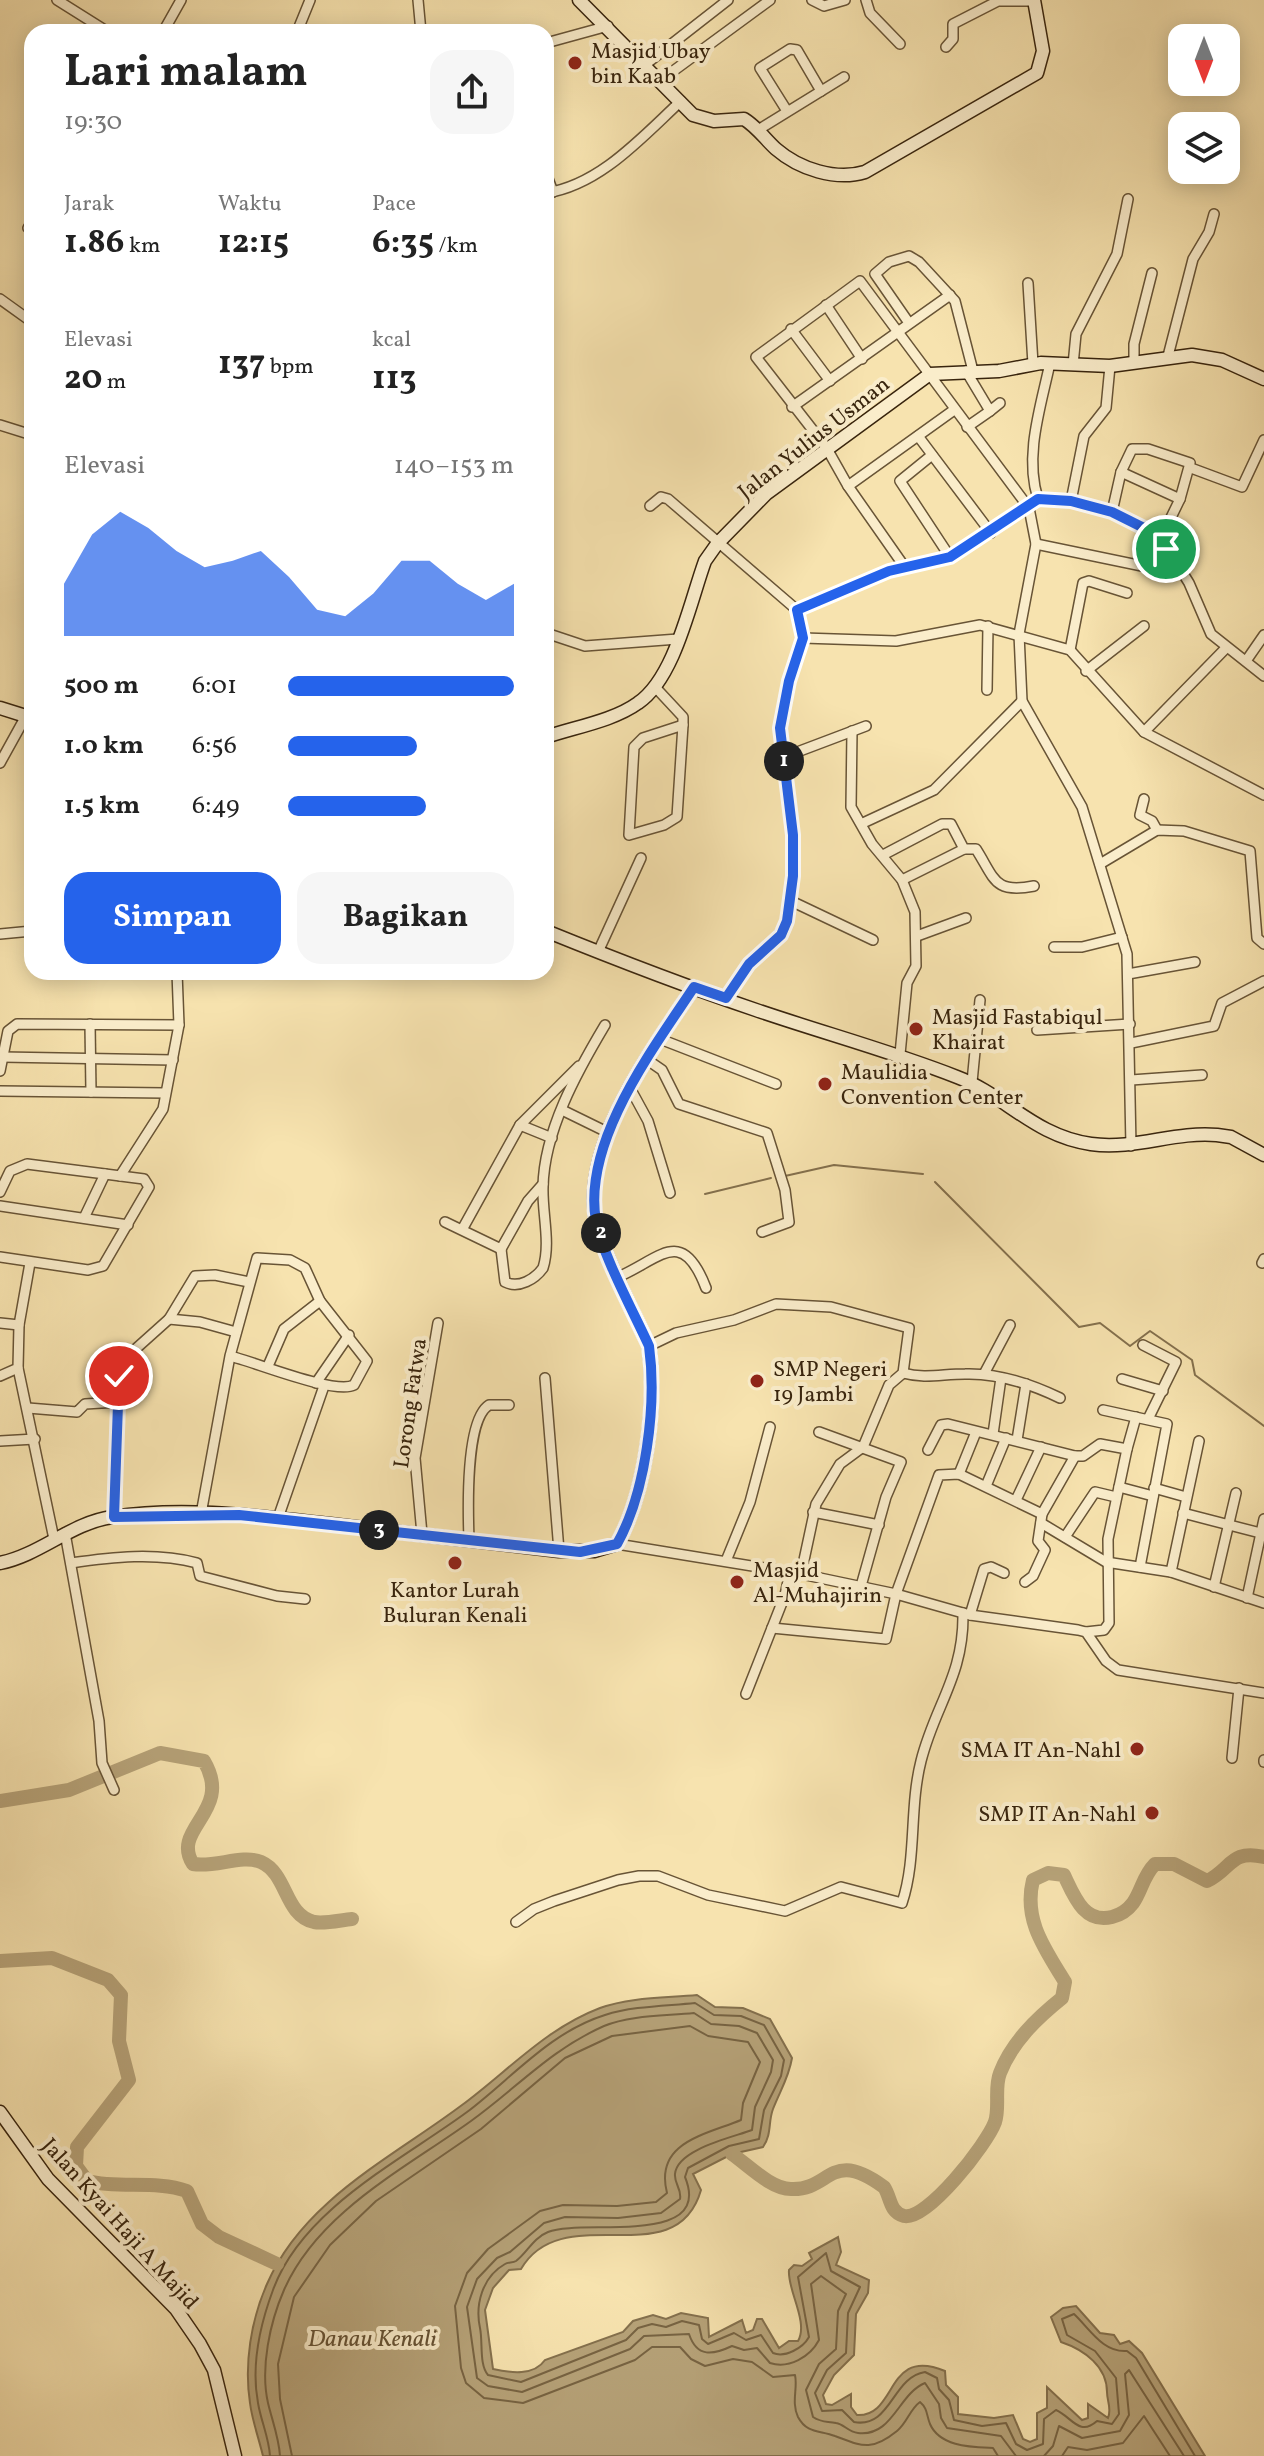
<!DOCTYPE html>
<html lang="id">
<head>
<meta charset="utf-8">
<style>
  :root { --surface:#fff; --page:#f6f6f6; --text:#222; --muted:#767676; --accent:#2563eb }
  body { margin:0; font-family:Vollkorn,serif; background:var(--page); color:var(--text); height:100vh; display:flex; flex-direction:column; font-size:30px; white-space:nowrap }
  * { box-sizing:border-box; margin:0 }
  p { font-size:26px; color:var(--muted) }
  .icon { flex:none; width:44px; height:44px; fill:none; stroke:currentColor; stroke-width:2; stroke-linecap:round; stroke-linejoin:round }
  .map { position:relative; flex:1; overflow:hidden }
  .drawer { position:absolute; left:24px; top:24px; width:530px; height:956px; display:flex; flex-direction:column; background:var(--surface); border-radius:24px; box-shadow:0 4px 20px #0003 }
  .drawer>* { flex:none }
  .needle { width:52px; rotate:180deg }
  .fabs { position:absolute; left:1168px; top:24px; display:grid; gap:16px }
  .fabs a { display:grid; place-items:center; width:72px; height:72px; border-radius:16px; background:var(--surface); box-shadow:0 4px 20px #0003; font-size:40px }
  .pin { position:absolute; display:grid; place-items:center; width:68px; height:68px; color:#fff; margin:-34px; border:4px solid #fff; border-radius:50%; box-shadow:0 2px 8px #0007 }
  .km { position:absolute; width:40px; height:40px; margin:-20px; border-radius:50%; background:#222; color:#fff; font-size:22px; line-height:40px; text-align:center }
  .round { display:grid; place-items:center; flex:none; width:84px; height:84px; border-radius:24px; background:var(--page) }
  .headline { display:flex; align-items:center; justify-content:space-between; height:136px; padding:0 40px }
  h1 { font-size:44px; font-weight:700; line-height:60px }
  .figures { display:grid; grid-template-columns:repeat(3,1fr); gap:12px; height:136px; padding:8px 40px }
  .figures div { display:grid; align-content:center }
  .figures b { font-size:34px; font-weight:700 }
  .figures small { font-size:22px; font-weight:400 }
  .figures p { font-size:22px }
  .chart { height:224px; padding:16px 40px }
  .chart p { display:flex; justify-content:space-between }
  .chart svg { width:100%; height:144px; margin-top:8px; fill:var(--accent); opacity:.7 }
  .primary-button { display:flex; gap:16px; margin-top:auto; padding:16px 40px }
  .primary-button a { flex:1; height:92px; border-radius:24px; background:var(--accent); color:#fff; font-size:32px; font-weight:700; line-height:92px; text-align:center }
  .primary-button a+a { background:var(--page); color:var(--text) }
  ul { padding:0 40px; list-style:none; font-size:26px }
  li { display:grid; grid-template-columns:128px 96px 1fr; align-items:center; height:60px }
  li i { height:20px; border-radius:10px; background:var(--accent) }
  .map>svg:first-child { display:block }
</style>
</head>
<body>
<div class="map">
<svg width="1264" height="2456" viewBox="0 0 1264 2456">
  <rect width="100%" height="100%" fill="#f7e3af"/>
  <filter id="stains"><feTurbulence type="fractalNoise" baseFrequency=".0025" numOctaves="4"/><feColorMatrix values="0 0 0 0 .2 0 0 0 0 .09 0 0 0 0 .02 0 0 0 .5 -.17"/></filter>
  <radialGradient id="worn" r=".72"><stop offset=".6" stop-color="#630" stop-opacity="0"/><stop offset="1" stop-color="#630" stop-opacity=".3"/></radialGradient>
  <path fill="#b6a278" stroke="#84704d" stroke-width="2" d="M697,1995L715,2007L743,2008L770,2019L792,2058C789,2077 780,2091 773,2109C768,2122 772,2134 763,2147L732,2154L693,2174L701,2190C676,2277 563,2197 521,2269L509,2270L493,2288L485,2310L493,2369C511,2373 534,2376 545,2360L623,2332L633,2321L653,2315L666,2319L681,2313L708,2318L709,2337L742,2320L746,2333L753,2330L757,2319H762L779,2348L789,2341H798C809,2322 787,2290 789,2270L794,2265L802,2266L812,2259L809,2253L838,2237L841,2252L836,2265L869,2280L868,2293L856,2314L854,2355L834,2375L823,2395L826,2404L832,2405L851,2394V2407L857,2415C898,2417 885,2346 945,2371L946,2385L958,2397V2414L994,2418L1013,2415L1023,2439L1030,2442L1037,2439V2413L1047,2408V2387L1082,2420L1088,2418V2404L1108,2418C1112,2408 1107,2402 1107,2392C1107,2367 1085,2350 1061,2342L1051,2317L1063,2308L1076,2306L1100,2333L1114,2335L1120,2344L1129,2341L1142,2353L1205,2456H263C259,2439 252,2420 250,2403C244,2364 251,2320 267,2284C303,2200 393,2157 462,2105C508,2071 545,2029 600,2008C630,1997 666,1998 697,1995Z"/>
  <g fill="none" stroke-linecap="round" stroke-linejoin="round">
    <g stroke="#776342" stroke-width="2">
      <path d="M270,2456C269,2438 261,2421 258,2403C251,2366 260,2325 273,2290C302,2209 402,2160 467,2112C512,2078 550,2032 605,2015C633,2006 666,2006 695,2003L714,2015L741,2016L764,2025L784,2060L781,2076L764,2110L759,2139L729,2146L688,2168L685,2177C714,2248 581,2218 548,2232C533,2238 527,2253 516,2261C513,2263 508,2262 505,2264C482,2277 475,2305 480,2328C483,2342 479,2365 488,2375L521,2382L626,2340L638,2328L652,2324L666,2327L682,2321L699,2325L702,2339L708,2344L734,2333L746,2340L761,2335L773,2353C785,2358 803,2348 809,2337L798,2277L826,2253L831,2271L860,2287L848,2313L846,2353L827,2370L815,2393L822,2411L842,2410L854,2422C891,2429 892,2377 925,2372L937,2378L939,2389L949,2400L954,2420L982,2426L1006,2423L1016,2444L1027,2450L1043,2444L1044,2419L1056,2410C1072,2417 1079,2437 1097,2421L1112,2424L1119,2414L1116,2378L1095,2351L1067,2335L1062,2319L1074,2314C1090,2329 1103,2353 1127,2351L1136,2358L1195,2456"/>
      <path d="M280,2456C279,2438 272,2420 268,2403C260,2368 270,2322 284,2290C318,2212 406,2168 471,2121C518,2087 550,2050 604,2026C630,2015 666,2016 694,2013L711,2024L739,2026L757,2033L773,2060L771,2072L755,2107L752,2130C734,2137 677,2149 675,2174C674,2184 682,2189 680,2199L661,2213L618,2218L565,2217L544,2223L510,2252L497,2258L477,2279L467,2307L477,2378L488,2386L522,2392L630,2349L644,2336L689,2334C697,2358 713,2355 732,2346L744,2350L757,2348L770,2363C789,2369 810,2357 819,2340L811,2284L821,2276L846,2294L838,2311L836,2349L819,2364L806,2390L813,2417C822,2423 827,2421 836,2423C844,2424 848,2432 858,2433C893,2437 898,2394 925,2383L939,2404L941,2418L947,2428L1001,2436L1016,2456"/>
      <path d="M292,2456L280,2399L278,2364L294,2297L330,2245L376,2201L481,2129L565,2058L612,2036L690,2026L708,2036L748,2042L760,2062L743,2103L741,2120C705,2135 654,2142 667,2193L656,2202L617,2206L563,2205L540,2211L488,2249L467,2273L455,2306L461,2368L466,2383L484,2398L523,2403L635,2360L652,2347H680L691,2359L705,2366L733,2359L752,2362L773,2377L795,2375C798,2388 791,2402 798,2417C807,2434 820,2430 835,2436C862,2446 871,2452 897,2431C907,2423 910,2409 920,2402C928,2409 926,2414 930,2424C940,2447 972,2447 993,2448L998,2456"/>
      <path d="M1044,2456L1053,2446L1059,2426L1082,2438L1120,2431L1129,2415L1125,2374L1129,2370L1184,2456"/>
      <path d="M1062,2456L1068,2447L1087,2450L1123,2443L1144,2416L1170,2456"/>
    </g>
    <g stroke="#84704d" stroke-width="2">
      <path d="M785,1176L834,1165L923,1174"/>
      <path d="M935,1182L1079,1327L1100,1323L1130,1346L1150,1331L1192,1360L1195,1375L1264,1426"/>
      <path d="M705,1194L771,1178"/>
    </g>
    <g stroke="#b6a278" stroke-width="14">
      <path d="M0,1801L69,1790L160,1753L204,1761C234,1812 170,1828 193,1864C215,1868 242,1854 261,1862C288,1874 284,1915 314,1922C325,1924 341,1920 352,1919"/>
      <path d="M0,1961L52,1958L108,1980L121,1995L119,2041L129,2080L77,2147L76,2166L87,2181C120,2189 155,2180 187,2191L202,2224L219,2237L277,2264"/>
      <path d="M732,2154C748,2165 771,2189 791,2189C831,2191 830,2147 884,2187C891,2197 889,2212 904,2216C927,2221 987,2144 995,2122C1000,2107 994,2088 1000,2073C1012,2042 1037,2018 1062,1998L1065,1982C1045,1949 1023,1920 1033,1880L1048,1873L1064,1875C1074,1896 1084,1924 1112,1917C1120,1915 1127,1911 1133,1903C1142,1890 1143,1876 1155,1864H1174L1207,1881C1232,1869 1230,1849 1264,1857"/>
    </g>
    <defs>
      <g id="street">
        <path d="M57,0L108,32"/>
        <path d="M418,0L421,32"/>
        <path d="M812,0L824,6L845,0"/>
        <path d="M866,0L870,13L900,44"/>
        <path d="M163,32L181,0"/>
        <path d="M297,32L310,0"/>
        <path d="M546,43L608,26"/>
        <path d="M946,47L953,39V24L998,1H1034"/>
        <path d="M646,64L728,0"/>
        <path d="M661,80L770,0"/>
        <path d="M787,111L760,68L790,49L797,50L821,91"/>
        <path d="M758,130L844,77"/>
        <path d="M546,173L553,192"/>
        <path d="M546,193C600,185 642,137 681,101"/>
        <path d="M28,228L32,222"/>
        <path d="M1028,283L1033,364"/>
        <path d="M0,299L32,322"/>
        <path d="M826,305L862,359"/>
        <path d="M909,323L875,274L889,262L909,256L919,262L955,301L973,371"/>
        <path d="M791,329L830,381"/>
        <path d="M1168,356L1193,259L1209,232L1214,214"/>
        <path d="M1134,363V344L1152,273"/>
        <path d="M1073,365L1076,334L1117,254L1128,199"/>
        <path d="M966,371L990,411L1000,403"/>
        <path d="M792,407L950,295"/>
        <path d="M0,425L32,435"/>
        <path d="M967,427L990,411"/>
        <path d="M918,436L991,533"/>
        <path d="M932,455L900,481L950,557"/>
        <path d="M1191,468L1242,487L1264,440"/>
        <path d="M1121,472L1180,499"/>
        <path d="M848,486L954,410"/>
        <path d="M1038,499C1024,455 1041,406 1050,363"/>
        <path d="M1071,501L1084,436L1106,408L1110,366"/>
        <path d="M650,506L661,497L668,499L797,610L803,638L896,641L980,625L1070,650L1144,732L1264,795"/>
        <path d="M1036,544L1147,567L1180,499L1190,463L1148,449H1132L1121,472L1112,512"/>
        <path d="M904,566L848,486L826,447L756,357L860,281L1029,508L1036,544L1019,634L1022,701L1082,807L1127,954L1131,1146"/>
        <path d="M797,610L904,566L950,557L1038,499L1071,501L1112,512L1160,536L1189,583L1211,634L1264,676"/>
        <path d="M546,633L585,646L678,639"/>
        <path d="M1070,650L1083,583L1089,581L1127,593"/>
        <path d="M1246,661L1264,635"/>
        <path d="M1086,671L1144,626"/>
        <path d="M656,688L683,717V725"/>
        <path d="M987,690L988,626"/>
        <path d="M683,725L677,817L664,825L629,835L634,747L643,738Z"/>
        <path d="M852,731L851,807L872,844L902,880L915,912L916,966L907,983L900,1054"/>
        <path d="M1144,732L1226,648"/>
        <path d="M784,757L866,726"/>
        <path d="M0,763L26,716"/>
        <path d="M1144,799L1140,815L1152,821L1157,830"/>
        <path d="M863,823L934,790L1022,701"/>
        <path d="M883,855L942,824H951L964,849H976C995,879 994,894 1034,886"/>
        <path d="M1100,864L1157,830L1184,831L1250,851L1257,938L1264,944"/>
        <path d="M902,880L964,849"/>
        <path d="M30,900H32"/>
        <path d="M791,901L873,940"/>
        <path d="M0,934L32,931"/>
        <path d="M917,936L966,918"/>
        <path d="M1054,947H1082L1122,937"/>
        <path d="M598,952L641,858"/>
        <path d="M1128,974L1195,962"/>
        <path d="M726,998L749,964L774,943L787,921L793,876V835L780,728L789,681L803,638"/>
        <path d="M90,1024L91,1092"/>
        <path d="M1037,1030L1130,1024"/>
        <path d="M660,1039L776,1084"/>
        <path d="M1131,1043L1214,1026L1222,1003L1264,981"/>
        <path d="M2,1057L173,1060"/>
        <path d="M646,1059L662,1070L679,1104L767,1133L785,1190L789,1222L762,1232"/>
        <path d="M0,1071L8,1031L17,1024L179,1025"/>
        <path d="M1131,1080L1202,1075"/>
        <path d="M972,1082L980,1000"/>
        <path d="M630,1088L648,1121L670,1193"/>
        <path d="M0,1091L165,1093"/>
        <path d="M562,1110L609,1133"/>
        <path d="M520,1125L552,1138"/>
        <path d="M120,1176L163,1109L179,1025L177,972"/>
        <path d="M0,1192L10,1171L27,1164L144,1179L149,1187L103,1266L88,1270L0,1257"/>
        <path d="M0,1206L128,1225"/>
        <path d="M84,1218L105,1174"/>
        <path d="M445,1222L501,1249L528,1201L543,1184"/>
        <path d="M463,1228L520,1125L579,1066"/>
        <path d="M501,1249L505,1282C519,1289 535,1279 543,1268C551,1243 542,1213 543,1187C544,1131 577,1072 605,1025"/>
        <path d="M1262,1263L1264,1259"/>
        <path d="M618,1277C660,1259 682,1225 706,1288"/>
        <path d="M169,1319L200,1322L236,1332"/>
        <path d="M0,1323L19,1325"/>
        <path d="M1143,1345L1176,1362L1148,1419"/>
        <path d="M649,1346L676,1333L734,1320L776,1304L831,1307L909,1328L903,1373L889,1385L863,1447L840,1464L816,1504L801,1574"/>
        <path d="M268,1366L284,1329L320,1301"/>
        <path d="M18,1368L54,1539"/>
        <path d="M903,1373C925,1379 942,1374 965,1374C997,1373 1031,1384 1060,1398"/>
        <path d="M984,1374L1010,1325"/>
        <path d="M0,1376L18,1368L19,1325L30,1263"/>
        <path d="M545,1378L559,1551"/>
        <path d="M1122,1379L1163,1391"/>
        <path d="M316,1383L349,1335"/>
        <path d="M28,1408L77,1412L85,1404L118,1402"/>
        <path d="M1103,1410L1167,1424L1140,1567"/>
        <path d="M819,1432L901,1462L886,1497L861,1586"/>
        <path d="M993,1434L1001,1378"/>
        <path d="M1017,1440L1026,1384"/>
        <path d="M0,1441L35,1439"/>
        <path d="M1127,1449L1136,1417"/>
        <path d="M928,1450L941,1425L948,1424L1075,1456H1083L1100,1444L1127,1449L1108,1539L1109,1623L1104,1630L1086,1632"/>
        <path d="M959,1474L976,1432"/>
        <path d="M986,1486L1006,1438"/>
        <path d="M1119,1487L1153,1496"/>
        <path d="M1154,1488L1186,1497"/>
        <path d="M1016,1500L1041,1447"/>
        <path d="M813,1512L879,1525"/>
        <path d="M1183,1513L1264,1534"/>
        <path d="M201,1514L230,1356L257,1258L290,1260L305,1268L320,1301L367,1361L354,1385C335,1395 255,1362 230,1356"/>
        <path d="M114,1517L121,1362L169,1319L195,1276L215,1275L249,1282"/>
        <path d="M278,1518L324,1386"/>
        <path d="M1041,1523L1106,1562L1171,1572L1264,1603"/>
        <path d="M65,1533L99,1721L102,1763L114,1790"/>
        <path d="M422,1534L415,1458L438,1323"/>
        <path d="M1065,1537L1095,1492L1116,1497"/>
        <path d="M469,1540C468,1512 465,1420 489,1405H509"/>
        <path d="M617,1544L801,1574L896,1594L970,1615L1078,1630L1086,1632L1106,1661L1118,1670L1264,1693"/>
        <path d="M726,1561L750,1502L770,1427"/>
        <path d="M71,1563C112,1557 156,1552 197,1563L200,1576L277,1596L305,1599"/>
        <path d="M1171,1572L1199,1441"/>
        <path d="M1025,1582L1033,1576L1045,1550L1038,1541L1042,1514L1075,1456"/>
        <path d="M1214,1587L1236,1493"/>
        <path d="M1247,1598L1264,1519"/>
        <path d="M970,1615L984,1569L991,1567L1004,1573"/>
        <path d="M772,1628L886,1639L896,1594L939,1475L959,1474L1042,1514"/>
        <path d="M746,1694L785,1595L790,1572"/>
        <path d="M1232,1758L1239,1688"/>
        <path d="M1264,1762V1760"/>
        <path d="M516,1922L534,1909L554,1901L618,1880L639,1876H658L708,1895L785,1911L841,1887L902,1903C917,1858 909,1808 921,1761C935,1705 964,1676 963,1613"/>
      </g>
      <g id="secondary">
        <path d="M579,0L693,115L714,121L744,119C757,127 765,139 776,149C799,169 836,181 865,172L1037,73L1043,51L1034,0"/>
        <path d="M0,708L32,718"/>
        <path d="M546,737C575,727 613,721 638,703C675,678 690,602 705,561L717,544L766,494L930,374L999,371L1041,363L1110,366L1192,355L1222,360L1264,379"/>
        <path d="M546,931C615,959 685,986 756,1010C823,1033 891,1051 957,1077C1005,1095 1034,1136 1091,1144C1135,1150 1175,1131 1217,1135L1231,1137L1264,1155"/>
        <path d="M0,1563C40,1555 71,1523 112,1517C184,1506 258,1516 330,1524C406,1533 483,1542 559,1551H594L617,1544C646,1492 657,1405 649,1346C634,1313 603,1255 596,1221C581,1143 653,1049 694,987"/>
        <path d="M0,2112L48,2179L176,2309L200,2344L214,2370L235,2456"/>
      </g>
    </defs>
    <use href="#street" stroke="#685436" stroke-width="12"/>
    <use href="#secondary" stroke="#38240d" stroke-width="15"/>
    <use href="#street" stroke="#faedcb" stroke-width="9"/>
    <use href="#secondary" stroke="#faedcb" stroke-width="12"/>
  </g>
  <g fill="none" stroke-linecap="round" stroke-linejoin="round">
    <defs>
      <path id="route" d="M119,1376L114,1517L239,1515L580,1552L617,1544C646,1492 657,1405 649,1346C634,1313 602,1254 596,1221C582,1142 653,1049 694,987L726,998L749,964L781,935L787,921L793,876V835L780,728L789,681L803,638L797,610L889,571L950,557L1038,499L1071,501L1112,512L1160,536L1166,549"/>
    </defs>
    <use href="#route" stroke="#fff" stroke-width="16"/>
    <use href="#route" stroke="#2563eb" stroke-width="10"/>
  </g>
  <g fill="#8f2418" stroke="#faedcb" stroke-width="3">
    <circle cx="575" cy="63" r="8"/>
    <circle cx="916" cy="1029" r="8"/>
    <circle cx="825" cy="1084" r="8"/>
    <circle cx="757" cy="1381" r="8"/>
    <circle cx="455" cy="1563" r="8"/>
    <circle cx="737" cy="1582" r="8"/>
    <circle cx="1137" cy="1749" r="8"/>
    <circle cx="1152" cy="1813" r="8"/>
  </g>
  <g text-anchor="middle" stroke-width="8" stroke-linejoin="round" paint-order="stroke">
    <g font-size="22" fill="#38240d" stroke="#faedcb" text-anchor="start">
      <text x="591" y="58">Masjid Ubay<tspan x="591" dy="25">bin Kaab</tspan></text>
      <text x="932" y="1024">Masjid Fastabiqul<tspan x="932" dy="25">Khairat</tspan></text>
      <text x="841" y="1079">Maulidia<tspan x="841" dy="25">Convention Center</tspan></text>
      <text x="773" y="1376">SMP Negeri<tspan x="773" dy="25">19 Jambi</tspan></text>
      <text x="753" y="1577">Masjid<tspan x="753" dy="25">Al-Muhajirin</tspan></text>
      <text x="455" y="1597" text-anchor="middle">Kantor Lurah<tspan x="455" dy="25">Buluran Kenali</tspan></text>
      <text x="1121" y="1757" text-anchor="end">SMA IT An-Nahl</text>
      <text x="1136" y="1821" text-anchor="end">SMP IT An-Nahl</text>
    </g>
    <g font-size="22" fill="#38240d" stroke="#faedcb">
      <text transform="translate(813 437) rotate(-38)" y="8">Jalan Yulius Usman</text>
      <text transform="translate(409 1403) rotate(-82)" y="8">Lorong Fatwa</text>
      <text transform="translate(121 2223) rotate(48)" y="8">Jalan Kyai Haji A Majid</text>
    </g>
    <g font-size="24" font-style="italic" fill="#645032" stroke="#faedcb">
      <text x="372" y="2346">Danau Kenali</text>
    </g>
  </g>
  <rect width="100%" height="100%" filter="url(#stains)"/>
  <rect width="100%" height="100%" fill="url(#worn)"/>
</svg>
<div class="fabs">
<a><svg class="needle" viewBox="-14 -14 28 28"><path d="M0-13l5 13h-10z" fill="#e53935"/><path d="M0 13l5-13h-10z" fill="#767676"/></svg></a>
<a><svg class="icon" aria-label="layers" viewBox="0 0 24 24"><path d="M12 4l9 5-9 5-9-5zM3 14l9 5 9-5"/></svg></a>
</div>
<div class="pin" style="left:1166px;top:549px;background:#1e9e55"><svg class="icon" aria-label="arrive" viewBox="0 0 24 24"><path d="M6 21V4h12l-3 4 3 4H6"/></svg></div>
<div class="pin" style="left:119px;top:1376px;background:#d93025"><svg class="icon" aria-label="check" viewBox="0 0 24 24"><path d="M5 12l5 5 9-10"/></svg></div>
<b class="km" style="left:784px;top:761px">1</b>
<b class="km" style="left:601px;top:1233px">2</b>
<b class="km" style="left:379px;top:1530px">3</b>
<section class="drawer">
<div class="headline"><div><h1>Lari malam</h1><p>19:30</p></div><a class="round"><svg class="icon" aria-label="share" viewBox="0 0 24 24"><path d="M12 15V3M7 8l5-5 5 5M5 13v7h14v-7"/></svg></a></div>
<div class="figures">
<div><p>Jarak</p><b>1.86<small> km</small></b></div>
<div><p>Waktu</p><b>12:15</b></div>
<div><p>Pace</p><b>6:35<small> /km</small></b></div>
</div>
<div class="figures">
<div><p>Elevasi</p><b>20<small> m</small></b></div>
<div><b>137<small> bpm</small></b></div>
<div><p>kcal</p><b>113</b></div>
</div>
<div class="chart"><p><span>Elevasi</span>140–153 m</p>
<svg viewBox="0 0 160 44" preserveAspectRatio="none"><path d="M0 44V28L10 13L20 6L30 11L40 18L50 23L60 21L70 18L80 26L90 36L100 38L110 31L120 21L130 21L140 28L150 33L160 28V44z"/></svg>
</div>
<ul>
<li><b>500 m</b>6:01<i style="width:100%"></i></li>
<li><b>1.0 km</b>6:56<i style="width:57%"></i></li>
<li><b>1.5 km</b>6:49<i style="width:61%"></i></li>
</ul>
<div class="primary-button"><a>Simpan</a><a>Bagikan</a></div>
</section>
</div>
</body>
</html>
